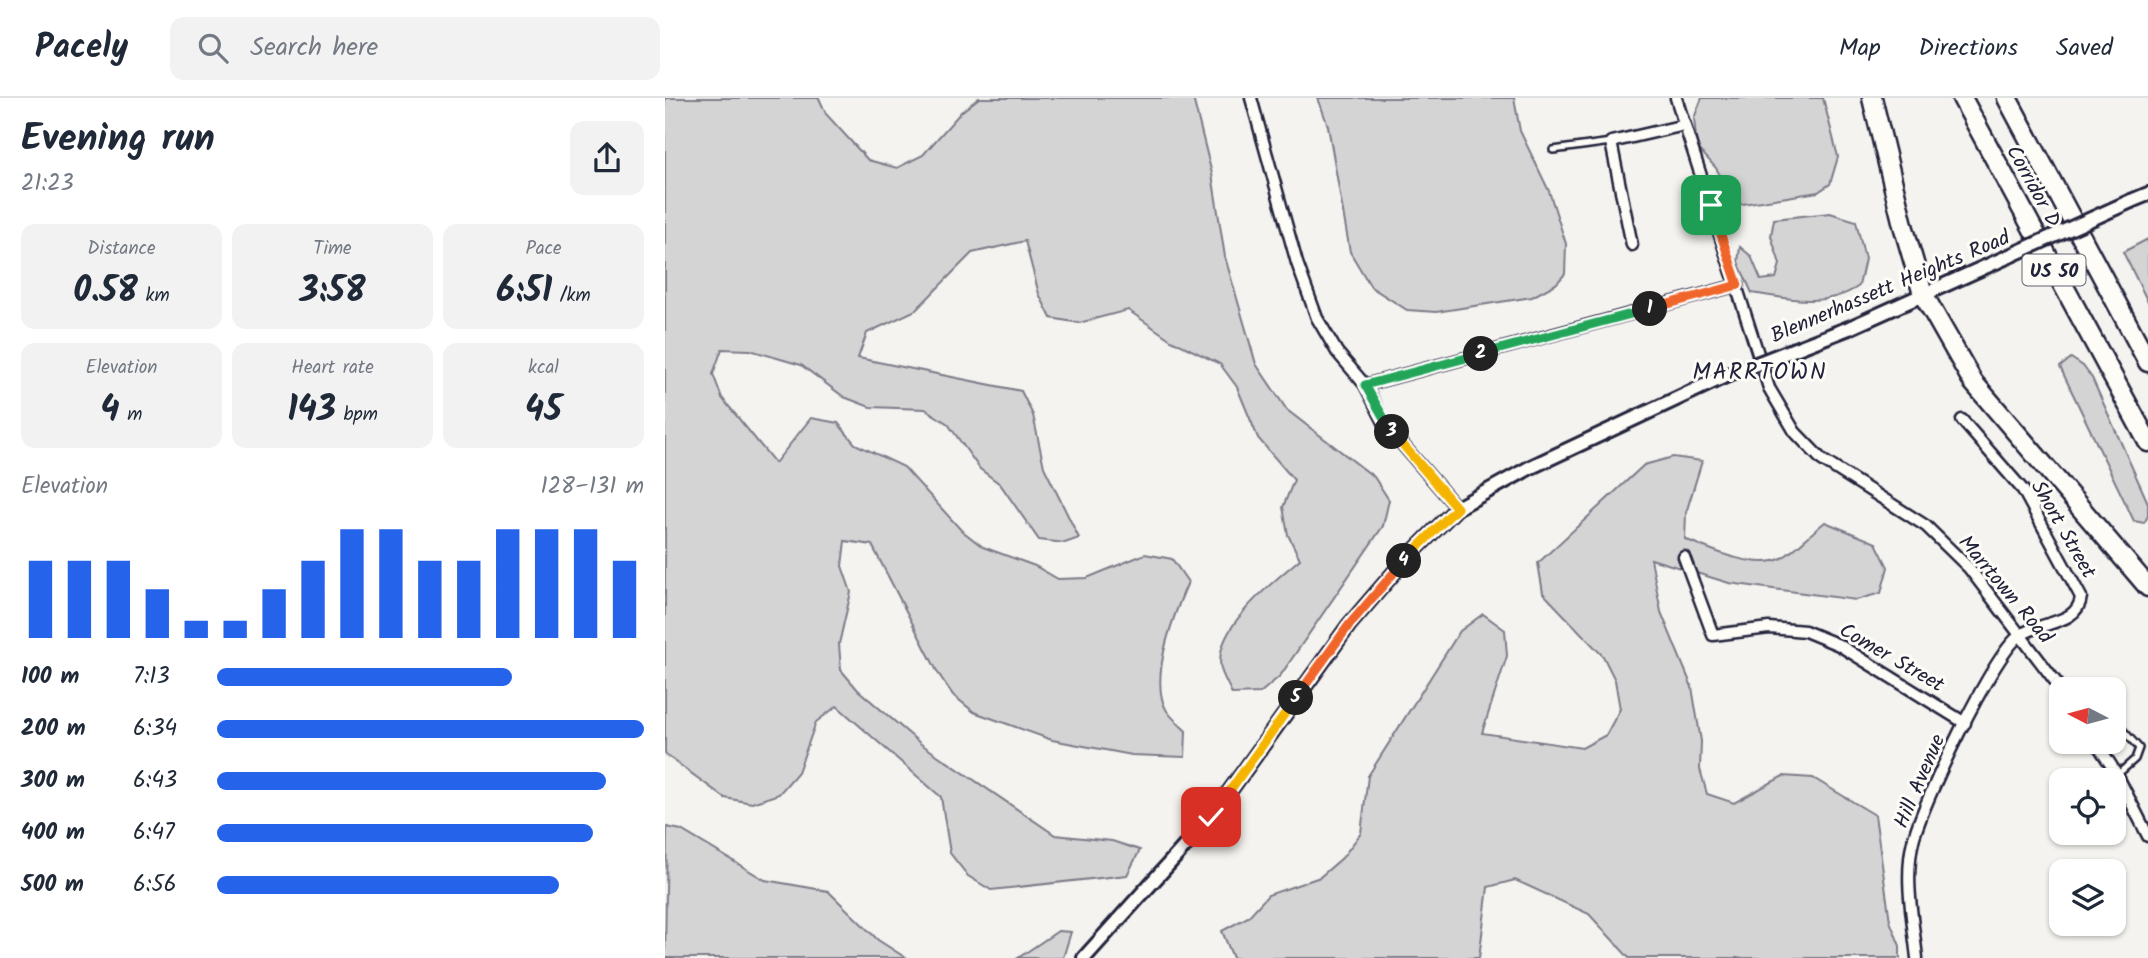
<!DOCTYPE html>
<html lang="en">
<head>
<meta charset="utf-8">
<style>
  :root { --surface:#fff; --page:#f2f2f3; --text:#1f2937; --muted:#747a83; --line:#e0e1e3; --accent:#2563eb }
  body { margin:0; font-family:Kalam,sans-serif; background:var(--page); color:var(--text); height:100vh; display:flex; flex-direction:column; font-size:26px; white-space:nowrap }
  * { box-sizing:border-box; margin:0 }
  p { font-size:23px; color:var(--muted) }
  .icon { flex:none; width:38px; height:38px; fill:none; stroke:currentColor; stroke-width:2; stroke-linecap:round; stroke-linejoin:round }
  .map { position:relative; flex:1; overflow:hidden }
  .drawer { display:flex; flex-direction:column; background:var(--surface); width:665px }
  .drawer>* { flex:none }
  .needle { width:46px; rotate:276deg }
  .tools { position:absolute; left:1384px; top:579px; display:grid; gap:14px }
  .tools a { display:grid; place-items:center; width:77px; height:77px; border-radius:14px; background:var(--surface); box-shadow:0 2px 5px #0004; font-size:35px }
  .pin { position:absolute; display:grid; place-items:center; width:60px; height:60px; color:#fff; margin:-30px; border-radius:14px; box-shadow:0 4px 10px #0006 }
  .km { position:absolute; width:35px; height:35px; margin:-18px; border-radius:50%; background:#222; color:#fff; font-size:19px; line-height:35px; text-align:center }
  .round { display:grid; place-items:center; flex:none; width:74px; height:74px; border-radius:14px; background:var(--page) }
  .summary { display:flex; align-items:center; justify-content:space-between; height:119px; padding:0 21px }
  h1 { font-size:38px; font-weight:700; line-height:52px }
  .figures { display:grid; grid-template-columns:repeat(3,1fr); gap:10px; height:119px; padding:7px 21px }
  .figures div { display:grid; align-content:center; border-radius:14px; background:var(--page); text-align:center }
  .figures b { font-size:35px; font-weight:700 }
  .figures small { font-size:19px; font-weight:400 }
  .figures p { font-size:19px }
  .chart { height:196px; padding:14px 21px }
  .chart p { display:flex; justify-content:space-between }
  .chart svg { width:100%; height:126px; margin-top:7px; stroke:var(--accent); stroke-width:6 }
  ul { padding:0 21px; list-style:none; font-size:23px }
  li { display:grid; grid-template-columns:112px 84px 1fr; align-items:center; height:52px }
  li i { height:18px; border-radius:9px; background:var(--accent) }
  header { display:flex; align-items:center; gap:42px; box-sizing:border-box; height:98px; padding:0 35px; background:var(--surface); border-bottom:2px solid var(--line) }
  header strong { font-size:33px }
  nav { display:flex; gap:38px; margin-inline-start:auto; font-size:24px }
  .search { width:490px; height:63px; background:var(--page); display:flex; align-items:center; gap:18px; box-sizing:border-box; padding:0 24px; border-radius:14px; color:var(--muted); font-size:26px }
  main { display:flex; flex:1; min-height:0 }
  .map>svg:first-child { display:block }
</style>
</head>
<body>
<header>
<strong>Pacely</strong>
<div class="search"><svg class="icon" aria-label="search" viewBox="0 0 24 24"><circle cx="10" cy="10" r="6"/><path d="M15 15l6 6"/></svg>Search here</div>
<nav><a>Map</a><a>Directions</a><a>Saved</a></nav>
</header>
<main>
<section class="drawer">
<div class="summary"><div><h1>Evening run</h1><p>21:23</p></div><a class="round"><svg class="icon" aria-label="share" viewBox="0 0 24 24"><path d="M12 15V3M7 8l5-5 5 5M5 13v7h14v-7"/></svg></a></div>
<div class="figures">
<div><p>Distance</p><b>0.58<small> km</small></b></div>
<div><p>Time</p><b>3:58</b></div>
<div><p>Pace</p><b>6:51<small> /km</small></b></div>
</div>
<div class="figures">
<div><p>Elevation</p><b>4<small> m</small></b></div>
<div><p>Heart rate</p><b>143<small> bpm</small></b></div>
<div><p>kcal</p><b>45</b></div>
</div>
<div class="chart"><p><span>Elevation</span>128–131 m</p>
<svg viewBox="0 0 160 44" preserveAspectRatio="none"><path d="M5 44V17M15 44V17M25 44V17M35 44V27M45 44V38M55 44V38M65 44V27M75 44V17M85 44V6M95 44V6M105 44V17M115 44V17M125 44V6M135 44V6M145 44V6M155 44V17"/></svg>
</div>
<ul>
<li><b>100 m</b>7:13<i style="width:69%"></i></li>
<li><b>200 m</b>6:34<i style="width:100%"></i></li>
<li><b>300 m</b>6:43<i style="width:91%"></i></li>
<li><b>400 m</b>6:47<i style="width:88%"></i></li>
<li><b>500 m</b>6:56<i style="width:80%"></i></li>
</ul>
</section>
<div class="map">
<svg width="1483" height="860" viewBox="0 0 1483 860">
  <rect width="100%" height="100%" fill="#f4f3ef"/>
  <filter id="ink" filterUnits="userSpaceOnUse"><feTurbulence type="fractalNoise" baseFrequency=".0143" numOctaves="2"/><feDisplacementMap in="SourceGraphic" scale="14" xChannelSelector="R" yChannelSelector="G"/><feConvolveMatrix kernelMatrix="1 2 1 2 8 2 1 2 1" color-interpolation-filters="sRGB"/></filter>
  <g filter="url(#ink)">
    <g fill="#d5d4d5" stroke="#7c7b88" stroke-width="2">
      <path d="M0,0H154L161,16L203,62L232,70L258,57L296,14L314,0H528L547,76L560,159L591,266L622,312L709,379L724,402L718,428L615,578L595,595L567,596C564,588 558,579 556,571C547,531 608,484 635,461L623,437L618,409L629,382L593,340L572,289L555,266L506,242L463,212L414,225L386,220L374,196L360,143L307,155L251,212L202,235L193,260L356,293L368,317L379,369L414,440L400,445L374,442L335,386L315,371L283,326L260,311L205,309L179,299L136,267L85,252L57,251L48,276L57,300L110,365L146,320L173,325L190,346L239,369L296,432L318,449L370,468L393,481L422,480L480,456L507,461L523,484C510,514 483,582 502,613C507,620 515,627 521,633L520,659L467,657L387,642L309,614L288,597L273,575L207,447L180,443L177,468L186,494L174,546L176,572L193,592L256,646L390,737L447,743L475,752L462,777L326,792L303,778L285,755L276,699L172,608L151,624L133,674L114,696L87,705L60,700L0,656Z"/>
      <path d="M653,0H849L855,33L884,93L901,146L900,176L891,186L867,199L771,214L742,212L706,189L685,154L663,28Z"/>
      <path d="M1037,0H1158L1173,59L1165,86L1153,94L1072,107L1051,70L1032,49L1029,20Z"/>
      <path d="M1165,115L1191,123L1200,161L1194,188C1162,210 1124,201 1087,195L1073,164L1075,149L1086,158L1096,182L1111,180L1115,166L1106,138L1109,121Z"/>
      <path d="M1483,141V204L1458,154Z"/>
      <path d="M1406,260L1418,268L1427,280L1483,405V418L1479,425L1469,423L1395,269Z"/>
      <path d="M1008,359L1037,363L1021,415L1020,441C1044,451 1092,473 1117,460C1132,451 1146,435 1160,424L1211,445L1223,469L1216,495L1191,502L1064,485L986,461L996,514L1027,589L1036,643L1035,671L1042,696L1069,705L1118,678L1148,680L1210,717L1225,823L1235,848V860H964L924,816L850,782L823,789L814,860H568L557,833L583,819L603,797L655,779L677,760L696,735L703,678L795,533L818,516L840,532L842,558L817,635L917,650L941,637L955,611L950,582L938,558L878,495L873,465L979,367Z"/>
      <path d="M2,729L16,732L100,782L163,793L213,842L241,860H0Z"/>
      <path d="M393,833L406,834L398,860H353Z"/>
    </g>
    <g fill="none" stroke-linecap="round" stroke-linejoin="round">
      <defs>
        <g id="service">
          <path d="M888,52L946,44"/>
          <path d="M1449,622L1474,650L1470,661L1452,677"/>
        </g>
        <g id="minor">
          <path d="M586,0L632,165L652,220L672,254L700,287L720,326L792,410"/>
          <path d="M1011,0L1104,290L1130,334L1157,362L1261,428L1304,470L1397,592"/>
          <path d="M967,147L946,44L1020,27"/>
          <path d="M700,287L1073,187"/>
          <path d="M1019,459L1048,537L1104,530L1140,533L1174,547L1300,625"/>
          <path d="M1431,644L1451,675L1483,738"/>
          <path d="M1252,860C1248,823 1239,780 1248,743C1257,706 1326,561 1353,539C1372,523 1413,528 1416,499L1358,392L1297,322"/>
        </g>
        <g id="tertiary">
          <path d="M1466,103L1483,96"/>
          <path d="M1184,230L1331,164"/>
          <path d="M419,860L546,719L684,527L739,463L792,410L866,369L1058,279"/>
        </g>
        <g id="motorway">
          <path d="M1207,0L1238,127L1258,196L1308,284L1483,489"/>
          <path d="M1297,0L1483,344"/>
          <path d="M1342,0L1483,264"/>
        </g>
      </defs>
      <use href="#service" stroke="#22223b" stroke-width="10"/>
      <use href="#minor" stroke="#22223b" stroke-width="15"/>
      <use href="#tertiary" stroke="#22223b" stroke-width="18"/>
      <use href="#motorway" stroke="#22223b" stroke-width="23"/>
      <use href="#service" stroke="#fdfcf7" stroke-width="5"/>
      <use href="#minor" stroke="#fdfcf7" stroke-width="10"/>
      <use href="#tertiary" stroke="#fdfcf7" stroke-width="12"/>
      <use href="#motorway" stroke="#fdfcf7" stroke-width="18"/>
      <defs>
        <g id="tertiary-bridge">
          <path d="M1331,164L1466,103"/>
          <path d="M1058,279L1184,230"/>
        </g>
      </defs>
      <use href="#tertiary-bridge" stroke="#22223b" stroke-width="18" stroke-linecap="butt"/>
      <use href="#tertiary-bridge" stroke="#fdfcf7" stroke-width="12"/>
    </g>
  </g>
  <g fill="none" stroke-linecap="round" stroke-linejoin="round" filter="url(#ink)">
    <defs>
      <path id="split-1" d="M985,211L1073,187L1046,107"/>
      <path id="split-2" d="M816,256L985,211"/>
      <path id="split-3" d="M727,334L700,287L816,256"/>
      <path id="split-4" d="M727,334L792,410L739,463"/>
      <path id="split-5" d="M631,600L684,527L739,463"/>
      <path id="split-6" d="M546,719L631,600"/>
    </defs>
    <use href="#split-1" stroke="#fff" stroke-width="14"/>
    <use href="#split-2" stroke="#fff" stroke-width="14"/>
    <use href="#split-3" stroke="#fff" stroke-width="14"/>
    <use href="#split-4" stroke="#fff" stroke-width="14"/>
    <use href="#split-5" stroke="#fff" stroke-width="14"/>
    <use href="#split-6" stroke="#fff" stroke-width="14"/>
    <use href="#split-1" stroke="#f0652b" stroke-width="9"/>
    <use href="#split-2" stroke="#22a559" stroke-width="9"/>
    <use href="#split-3" stroke="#22a559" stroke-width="9"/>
    <use href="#split-4" stroke="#f5b400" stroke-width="9"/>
    <use href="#split-5" stroke="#f0652b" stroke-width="9"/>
    <use href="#split-6" stroke="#f5b400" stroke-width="9"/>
  </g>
  <g text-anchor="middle" stroke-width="6" stroke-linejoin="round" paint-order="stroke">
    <rect fill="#fdfcf7" stroke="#646373" stroke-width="2" x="1357.5" y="156.5" width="63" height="31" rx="5"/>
    <g font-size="19" font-weight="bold" fill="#22223b">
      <text x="1389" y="179">US 50</text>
    </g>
    <g font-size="21" fill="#22223b" stroke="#fdfcf7">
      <text transform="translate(1369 88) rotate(61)" y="7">Corridor D</text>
      <text transform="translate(1225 188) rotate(-23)" y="7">Blennerhassett Heights Road</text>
      <text transform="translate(1399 431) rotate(60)" y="7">Short Street</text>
      <text transform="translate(1341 491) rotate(50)" y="7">Marrtown Road</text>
      <text transform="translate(1227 559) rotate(30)" y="7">Comer Street</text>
      <text transform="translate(1254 683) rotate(-67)" y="7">Hill Avenue</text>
    </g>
    <g font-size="23" letter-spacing="2" fill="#22223b" stroke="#fdfcf7">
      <text x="1095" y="281">MARRTOWN</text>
    </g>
  </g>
</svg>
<div class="tools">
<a><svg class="needle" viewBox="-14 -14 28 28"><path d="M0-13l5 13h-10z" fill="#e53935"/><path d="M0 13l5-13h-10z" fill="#747a83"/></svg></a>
<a><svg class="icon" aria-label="locate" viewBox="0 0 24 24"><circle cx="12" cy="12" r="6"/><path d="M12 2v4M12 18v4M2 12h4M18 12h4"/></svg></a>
<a><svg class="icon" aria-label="layers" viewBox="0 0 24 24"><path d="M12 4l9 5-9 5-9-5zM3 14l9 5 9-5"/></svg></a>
</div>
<div class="pin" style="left:1046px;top:107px;background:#1e9e55"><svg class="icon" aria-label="arrive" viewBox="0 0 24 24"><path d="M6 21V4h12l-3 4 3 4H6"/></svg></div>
<div class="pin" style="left:546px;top:719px;background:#d93025"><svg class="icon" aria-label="check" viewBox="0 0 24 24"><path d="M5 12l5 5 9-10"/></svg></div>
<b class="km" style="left:985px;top:211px">1</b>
<b class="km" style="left:816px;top:256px">2</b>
<b class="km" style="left:727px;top:334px">3</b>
<b class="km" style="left:739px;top:463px">4</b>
<b class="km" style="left:631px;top:600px">5</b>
</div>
</main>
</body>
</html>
